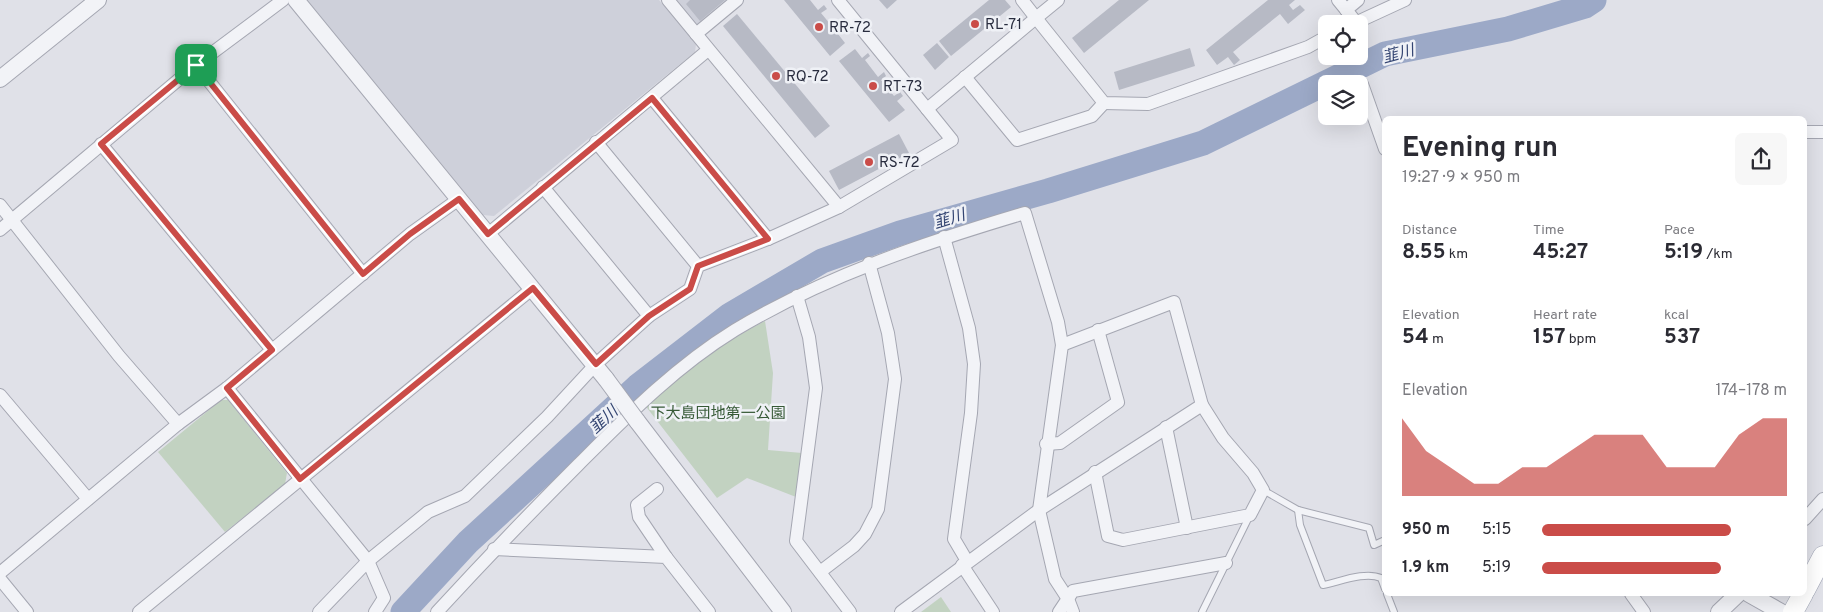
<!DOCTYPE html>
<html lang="en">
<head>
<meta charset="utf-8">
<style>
  :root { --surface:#fff; --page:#f7f7f7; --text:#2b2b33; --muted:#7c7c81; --accent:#ca4c48 }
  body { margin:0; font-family:Overpass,"Noto Sans JP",sans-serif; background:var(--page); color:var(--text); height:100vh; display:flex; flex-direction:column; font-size:19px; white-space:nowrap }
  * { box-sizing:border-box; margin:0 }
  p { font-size:16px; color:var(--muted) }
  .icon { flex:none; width:28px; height:28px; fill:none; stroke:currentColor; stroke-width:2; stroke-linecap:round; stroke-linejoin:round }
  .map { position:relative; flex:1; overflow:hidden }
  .details { position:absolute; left:1382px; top:116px; width:425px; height:480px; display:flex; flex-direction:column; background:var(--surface); border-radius:8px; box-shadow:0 5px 20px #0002 }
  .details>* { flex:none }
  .tools { position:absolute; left:1318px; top:15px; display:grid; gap:10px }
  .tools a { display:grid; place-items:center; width:50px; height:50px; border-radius:8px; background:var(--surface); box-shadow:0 5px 20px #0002; font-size:25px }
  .pin { position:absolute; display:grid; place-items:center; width:42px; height:42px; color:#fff; margin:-21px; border-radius:10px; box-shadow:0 2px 8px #0006 }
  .round { display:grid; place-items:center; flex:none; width:52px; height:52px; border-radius:8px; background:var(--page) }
  .summary { display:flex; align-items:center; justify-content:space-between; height:85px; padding:0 20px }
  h1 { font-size:28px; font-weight:700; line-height:38px }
  .stats { display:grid; grid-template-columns:repeat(3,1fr); gap:8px; height:85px; padding:5px 20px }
  .stats div { display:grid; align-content:center }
  .stats b { font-size:21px; font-weight:700 }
  .stats small { font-size:14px; font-weight:400 }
  .stats p { font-size:14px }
  .chart { height:140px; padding:10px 20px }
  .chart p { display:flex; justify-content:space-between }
  .chart svg { width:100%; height:90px; margin-top:5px; fill:var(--accent); opacity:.7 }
  ul { padding:0 20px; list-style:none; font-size:16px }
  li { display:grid; grid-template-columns:80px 60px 1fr; align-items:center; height:38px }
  li i { height:12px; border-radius:6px; background:var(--accent) }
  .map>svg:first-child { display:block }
</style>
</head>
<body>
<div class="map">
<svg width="1823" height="612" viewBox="0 0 1823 612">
  <rect width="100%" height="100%" fill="#e0e1e8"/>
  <g fill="#ced0da">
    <path d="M307,0H659L696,44L695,52L494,216L483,215Z"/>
    <path d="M676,0H731L698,27Z"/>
  </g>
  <g fill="#c2d2c1">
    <path d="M765,321L773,373L768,450L802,453L796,497L747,478L717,498L644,404C675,372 725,342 765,321Z"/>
    <path d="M221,400H228L287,473L285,484L225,532L158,452Z"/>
    <path d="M941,597L951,612H921Z"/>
  </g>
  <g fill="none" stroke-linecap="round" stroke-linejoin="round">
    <path stroke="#9ca9c7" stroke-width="25" d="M403,612L468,542L638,386L730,315L822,261L900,233L1048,191L1203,143L1385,54L1508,29L1585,6L1594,0"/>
  </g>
  <g fill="#b7bac5">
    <path d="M690,0H725L700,21L686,4Z"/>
    <path d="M784,0H810L818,10L824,5L827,9L821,13L835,30L840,25L843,29L838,34L845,43L830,56Z"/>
    <path d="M879,0H897L887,9Z"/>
    <path d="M989,0H1005L1011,7L951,56L939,41Z"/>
    <path d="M1119,0H1149L1084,53L1072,38Z"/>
    <path d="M1268,0H1295L1289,5L1293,10L1300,5L1305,10L1288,24L1280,14L1233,52L1240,60L1234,65L1228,57L1217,65L1206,50Z"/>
    <path d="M737,14L830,126L815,138L723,26Z"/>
    <path d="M937,43L949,57L935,70L923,55Z"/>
    <path d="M1190,48L1195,66L1119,90L1114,72Z"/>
    <path d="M855,49L862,58L868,53L870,56L865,60L878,77L884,72L886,76L881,80L894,96L900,92L903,96L897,101L905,110L889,122L839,61Z"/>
    <path d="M899,134L909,153L839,190L829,171Z"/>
  </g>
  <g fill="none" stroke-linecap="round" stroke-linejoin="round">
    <defs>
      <g id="service">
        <path d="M1263,490L1298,510L1369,528L1374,545L1385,540"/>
        <path d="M1298,510L1300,525L1323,585C1339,582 1365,571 1381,578L1385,589"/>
        <path d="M1387,594L1394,612"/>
        <path d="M1202,612L1250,515"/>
      </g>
      <g id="minor">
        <path d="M838,0L927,109L1036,18L1104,103L1148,104L1308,47L1326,37"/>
        <path d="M1022,0L1036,18L1058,0"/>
        <path d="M1338,0L1356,22"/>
        <path d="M1346,10L1358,0"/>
        <path d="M1353,24L1405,0"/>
        <path d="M696,34L737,0"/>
        <path d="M196,65L363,274"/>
        <path d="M965,77L1017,140L1092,116L1104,103"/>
        <path d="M1362,84L1385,149"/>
        <path d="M652,98L768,239"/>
        <path d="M1805,132H1823"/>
        <path d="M596,142L698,266"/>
        <path d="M101,144L272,350"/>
        <path d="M543,187L649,316"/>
        <path d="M0,205L119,356L178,424"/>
        <path d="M839,207L952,140L927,109"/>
        <path d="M0,230L196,65L283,0"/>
        <path d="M488,234L708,50"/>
        <path d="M944,237L969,328L974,364L971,413L954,539L967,561"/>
        <path d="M797,296L809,337L816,388L796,541L850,612"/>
        <path d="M1062,345L1039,510L1055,579L1068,599L1073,612"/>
        <path d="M227,388L368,561L384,598L375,612"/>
        <path d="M0,395L88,499"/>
        <path d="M1166,427L1187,528"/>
        <path d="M1046,444L1060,443L1118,402L1098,330"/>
        <path d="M1095,472L1108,536L1123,540L1250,515L1263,490L1253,473L1223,438L1202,405"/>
        <path d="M657,489L637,505L639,517L666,557"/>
        <path d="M1805,519L1823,499"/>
        <path d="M494,549L666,557L709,612"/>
        <path d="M962,565L993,612"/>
        <path d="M820,572L854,546L865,534L878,509L895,379L888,333L869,263"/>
        <path d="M0,573L178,424L227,388L410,234L459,199"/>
        <path d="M0,579L27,612"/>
        <path d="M1631,594L1644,612"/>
        <path d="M139,612L533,288"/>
        <path d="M319,612L368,561L428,512L465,496L547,417L596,364L649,316L690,289L698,266L768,239L839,207L668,0"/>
        <path d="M437,612C483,562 530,513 578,465C627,416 675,367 735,330C825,276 924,243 1025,213L1058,322L1062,345L1174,302L1202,405L1039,510L901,612"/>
        <path d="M1059,612L1073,591L1226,563"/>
      </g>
      <g id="tertiary">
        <path d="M296,0L606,379"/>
        <path d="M0,79L98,0"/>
        <path d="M637,421L783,612"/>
        <path d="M1749,594L1781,612"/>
        <path d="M1719,612L1738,594"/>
      </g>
      <g id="primary">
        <path d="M1805,590L1823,556"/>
        <path d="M1793,612L1803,594"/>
      </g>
    </defs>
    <use href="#service" stroke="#a5a7b2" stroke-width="8"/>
    <use href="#minor" stroke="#a5a7b2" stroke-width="14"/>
    <use href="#tertiary" stroke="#a5a7b2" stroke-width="18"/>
    <use href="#primary" stroke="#9fa4b4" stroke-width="21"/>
    <use href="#service" stroke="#f2f3f7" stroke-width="6"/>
    <use href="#minor" stroke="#f2f3f7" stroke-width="12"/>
    <use href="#tertiary" stroke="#f2f3f7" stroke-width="16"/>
    <use href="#primary" stroke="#fff" stroke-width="20"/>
    <defs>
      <path id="tertiary-bridge" d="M606,379L637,421"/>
    </defs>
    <use href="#tertiary-bridge" stroke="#a5a7b2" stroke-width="18" stroke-linecap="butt"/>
    <use href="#tertiary-bridge" stroke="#f2f3f7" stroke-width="16"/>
  </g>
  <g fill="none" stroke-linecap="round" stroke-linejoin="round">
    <defs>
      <path id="route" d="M196,65L363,274L410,234L459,199L488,234L652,98L768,239L698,266L690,289L649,316L596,364L533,288L300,479L227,388L272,350L101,144Z"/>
    </defs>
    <use href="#route" stroke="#fff" stroke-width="10"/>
    <use href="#route" stroke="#ca4c48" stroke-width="6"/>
  </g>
  <g fill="#ca4c48" stroke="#eff1f6" stroke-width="2">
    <circle cx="975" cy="24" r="5"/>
    <circle cx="819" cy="27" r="5"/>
    <circle cx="776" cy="76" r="5"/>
    <circle cx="873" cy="86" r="5"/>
    <circle cx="869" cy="162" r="5"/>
  </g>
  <g text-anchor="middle" stroke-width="5" stroke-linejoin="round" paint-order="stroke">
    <g font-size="15" fill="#292d3f" stroke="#eff1f6" text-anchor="start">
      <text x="985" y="29">RL-71</text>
      <text x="829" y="32">RR-72</text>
      <text x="786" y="81">RQ-72</text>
      <text x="883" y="91">RT-73</text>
      <text x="879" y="167">RS-72</text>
    </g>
    <g font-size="15" fill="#375a37" stroke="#eff1f6">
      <text x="718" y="418">下大島団地第一公園</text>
    </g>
    <g font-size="16" font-style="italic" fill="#344572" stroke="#eff1f6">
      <text transform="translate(1398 53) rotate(-15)" y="6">韮川</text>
      <text transform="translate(949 218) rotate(-17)" y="6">韮川</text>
      <text transform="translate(603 419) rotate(-43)" y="6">韮川</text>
    </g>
  </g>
</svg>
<div class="tools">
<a><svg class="icon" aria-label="locate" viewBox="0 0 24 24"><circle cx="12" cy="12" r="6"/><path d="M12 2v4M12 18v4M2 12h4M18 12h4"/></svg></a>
<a><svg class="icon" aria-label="layers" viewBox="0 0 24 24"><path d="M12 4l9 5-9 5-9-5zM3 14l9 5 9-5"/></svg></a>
</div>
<div class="pin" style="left:196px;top:65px;background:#1e9e55"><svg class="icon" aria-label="arrive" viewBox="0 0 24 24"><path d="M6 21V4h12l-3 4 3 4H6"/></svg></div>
<section class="details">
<div class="summary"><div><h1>Evening run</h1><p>19:27 · 9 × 950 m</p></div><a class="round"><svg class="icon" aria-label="share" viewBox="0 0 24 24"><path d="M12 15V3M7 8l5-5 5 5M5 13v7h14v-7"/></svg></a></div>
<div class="stats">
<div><p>Distance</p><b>8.55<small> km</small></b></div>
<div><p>Time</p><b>45:27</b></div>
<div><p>Pace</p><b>5:19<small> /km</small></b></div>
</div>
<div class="stats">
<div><p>Elevation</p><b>54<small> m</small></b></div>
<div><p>Heart rate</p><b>157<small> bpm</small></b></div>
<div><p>kcal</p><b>537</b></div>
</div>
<div class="chart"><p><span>Elevation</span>174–178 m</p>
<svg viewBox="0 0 160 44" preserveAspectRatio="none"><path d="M0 44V6L10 22L20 30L30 38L40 38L50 30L60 30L70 22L80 14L90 14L100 14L110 30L120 30L130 30L140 14L150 6L160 6V44z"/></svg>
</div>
<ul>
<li><b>950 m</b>5:15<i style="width:77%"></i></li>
<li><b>1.9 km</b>5:19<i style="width:73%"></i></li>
</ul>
</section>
</div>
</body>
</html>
